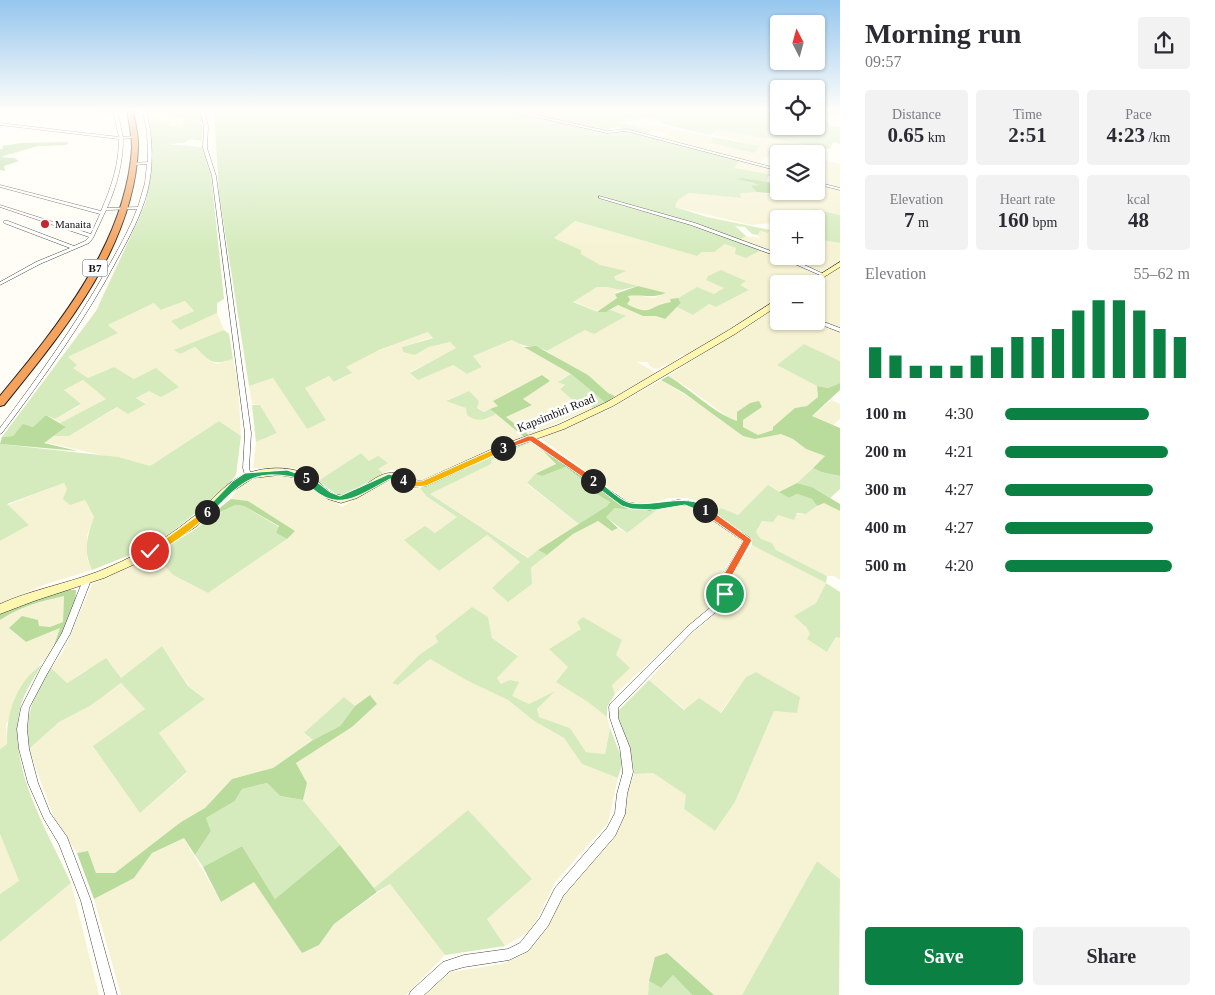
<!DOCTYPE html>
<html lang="en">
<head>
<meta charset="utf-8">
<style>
  :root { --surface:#fff; --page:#f2f2f3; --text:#2b2b33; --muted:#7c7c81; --accent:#0b8043 }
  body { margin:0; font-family:"Times New Roman",serif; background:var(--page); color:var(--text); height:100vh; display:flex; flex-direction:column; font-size:19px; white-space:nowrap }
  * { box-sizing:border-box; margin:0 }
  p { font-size:16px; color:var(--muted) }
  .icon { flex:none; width:28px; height:28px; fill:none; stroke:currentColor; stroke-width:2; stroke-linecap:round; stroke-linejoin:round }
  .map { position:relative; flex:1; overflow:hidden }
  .details { display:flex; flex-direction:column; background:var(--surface); width:375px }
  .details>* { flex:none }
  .needle { width:32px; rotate:354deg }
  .tools { position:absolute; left:770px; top:15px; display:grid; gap:10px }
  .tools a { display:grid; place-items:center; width:55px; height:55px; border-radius:5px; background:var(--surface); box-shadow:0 1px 4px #0004; font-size:25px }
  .pin { position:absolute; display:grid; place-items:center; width:42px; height:42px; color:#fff; margin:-21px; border:2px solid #fff; border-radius:50%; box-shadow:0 1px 5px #0007 }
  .km { position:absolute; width:25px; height:25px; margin:-12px; border-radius:50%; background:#222; color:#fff; font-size:14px; line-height:25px; text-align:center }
  .round { display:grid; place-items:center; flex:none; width:52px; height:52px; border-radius:5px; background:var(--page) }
  .overview { display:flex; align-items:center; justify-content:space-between; height:85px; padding:0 25px }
  h1 { font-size:28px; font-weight:700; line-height:38px }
  .metrics { display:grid; grid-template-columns:repeat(3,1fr); gap:8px; height:85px; padding:5px 25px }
  .metrics div { display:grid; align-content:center; border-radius:5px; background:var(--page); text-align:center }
  .metrics b { font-size:21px; font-weight:700 }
  .metrics small { font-size:14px; font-weight:400 }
  .metrics p { font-size:14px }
  .chart { height:140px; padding:10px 25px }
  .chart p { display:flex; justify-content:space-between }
  .chart svg { width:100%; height:90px; margin-top:5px; stroke:var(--accent); stroke-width:6 }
  .primary-button { display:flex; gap:10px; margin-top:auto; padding:10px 25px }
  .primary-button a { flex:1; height:58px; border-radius:5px; background:var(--accent); color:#fff; font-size:20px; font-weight:700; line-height:58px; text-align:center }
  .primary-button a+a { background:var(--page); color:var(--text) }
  ul { padding:0 25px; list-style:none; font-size:16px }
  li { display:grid; grid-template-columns:80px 60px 1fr; align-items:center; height:38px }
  li i { height:12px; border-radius:6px; background:var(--accent) }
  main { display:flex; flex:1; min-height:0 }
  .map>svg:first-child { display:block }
</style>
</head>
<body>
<main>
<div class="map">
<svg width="840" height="995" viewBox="0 0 840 995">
  <rect width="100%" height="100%" fill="#fffdf5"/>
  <g fill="#f6f3d4">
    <path d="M149,110L184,118L185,128L183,130L169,127L166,121L150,118Z"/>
    <path d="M643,116L660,119L655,123L642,122L713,137L712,143L754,153L760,146L713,135L717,130L799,144L797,154H779V159L767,156L759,164L661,138L667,134L621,123L626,118L637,120Z"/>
    <path d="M816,158L840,164V188L825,184L821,177L826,171L816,168Z"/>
    <path d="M739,161L779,170V176L733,168Z"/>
    <path d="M816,185L840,190V215L813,209L819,217L816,222V219H779L772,223L751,225L675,207L678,200L689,193L741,198L740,193L751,191L769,194L776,193L775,189L778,187L779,191H816Z"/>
    <path d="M575,221L697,256L702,252H714L725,244L736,248L761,250L817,274L802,284H779V298L689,355H682L673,362L657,369L651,367L647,362H637L656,373L615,396L608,394L588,375L565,363L547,351L585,330L625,316L611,310L618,305L643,316H656L664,319L677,307L693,315L709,304L716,307L749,290L739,285L745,281L708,276L707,280L725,288L714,294L697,287L678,298L670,299L671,302L662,303L650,311H640L627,304L628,296L638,295L654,298L665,293L616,280L614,278L625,271L600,266L581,254V250L554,238Z"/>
    <path d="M770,230L779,231V254L740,240L746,236L760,238L758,235L759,231L768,233Z"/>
    <path d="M816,239L840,243V261L822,272L784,256H816Z"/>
    <path d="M840,268V328L816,319V284H814Z"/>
    <path d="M597,287H605L621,290L615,293L617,298L604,309L597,311L572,301Z"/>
    <path d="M185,301L194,311L171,321L180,330L217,313L224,330L175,350L180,354L195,347L210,361L217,364L233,359L238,383L241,436L219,421L150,466L44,442L54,436H69L118,407L146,403L136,398L149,391L134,379L114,367L88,378L72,368L76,365L68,357L117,333L108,325L154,303L162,310Z"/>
    <path d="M777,307L779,308V321H812L840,332V361L804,344L778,365L817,386L818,397L807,406L795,408L773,430L758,435L743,427V420L762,407L737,421L729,418L687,387L668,376Z"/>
    <path d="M428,332L433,337L402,347L415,355L429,347L450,342L457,348L410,372L453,365L467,374L482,367L473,356L512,340L571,374L559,381L565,385L560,388L593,408L529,435L506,417L532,405L523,399L549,381L542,375L493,401L499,406L484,412L476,407L469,391L447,400L466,408L485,420L496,414L524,437L503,443L424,480L417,481L397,470H391L383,473L377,469L387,462L369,461L361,453L318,481L302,470L292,468H253L256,442L277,433L260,405L252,404L249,386L273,378L307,429L304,388L329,376L335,382L351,374L345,367L369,354Z"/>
    <path d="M83,380L106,399L60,423L55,419L81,405L64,390Z"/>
    <path d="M661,380L755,439L781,434L793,439L806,449L825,456L797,483L779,492L768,486L738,515L721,508L715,513L703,503L687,498H669L652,503H639L626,500L540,438L608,410Z"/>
    <path d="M831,400L840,404V419L832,426L812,416Z"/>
    <path d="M532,442L556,464L535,474L527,484L579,524L529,558L430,494L491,464L492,459Z"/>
    <path d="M286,476L301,478L342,507L382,482L390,480L412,489L420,488L426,496L457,517L435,533L425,527L405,540L439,571L487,535L520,562L531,568L573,534L598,521L612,531L618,528L627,533L657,510L677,505L689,506L701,510L743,539L724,571L721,587L711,606L615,694L612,685L616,655L622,640L581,629L549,649L569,667L557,682L588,702L607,717L610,728L605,754L586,752L570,728L539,717L537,709L553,692L529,704L511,696L501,684L497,678L518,655L492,638L488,617L435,636L438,642L419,655L392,683L398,685L430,659L466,680L508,700L534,721L564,738L582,764L618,778L608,823L555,882L532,930L505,946L487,919L467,811L374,888L303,800L307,783L296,763L352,727L377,704L370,695L355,706L344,697L304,734L313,740L273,768L232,779L205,808L181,823L115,873H96L88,851L77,853L54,818L29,749L59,722L90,706L121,683L145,709L140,813L187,773L159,733L205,699L189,686L162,646L121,678L86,670L67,683L51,668L63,652L92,584L155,555L173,575L208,593L287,539L294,531L248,501L231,499L239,485L247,480L257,477Z"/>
    <path d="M64,483L67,489L85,500L94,517L87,536V559L92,570L46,584L0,604V541L29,525L7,505Z"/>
    <path d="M823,502L840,511V580L834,576H827L776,550L772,543L761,539L756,532L762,521L778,515L806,514Z"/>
    <path d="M752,545L826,583L816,603L810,607L806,627L810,634L828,651L836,637L840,638V879L817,861L742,995H714L667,953L649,981L648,995H423L451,972L502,964L527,953L549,924L564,894L622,823L625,798L634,774L653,773L687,795L684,809L715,831L735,802L774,710L800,697L756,672L746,677L720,713L685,710L649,680L690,635L704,624L729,595L731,575Z"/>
    <path d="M64,596L63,622L50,627L9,628L26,642L60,628L51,654L31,673L6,725L7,744L0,749V620L13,611L44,600Z"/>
    <path d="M0,834L19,881L0,894Z"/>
    <path d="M184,838L221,902L254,882L302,952L319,945L334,924L390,884L445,955L406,995H121L94,899L134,878L152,853Z"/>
    <path d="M71,883L99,995H0V942Z"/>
  </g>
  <g fill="#d5ebbd">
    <path d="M152,110H199L202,113V120L198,124L202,125V141L190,139L184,143L167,144L202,147L211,176L224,299L217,303V313L180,330L171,321L194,311L185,301L161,310L154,303L108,325L118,333L68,357L77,365L73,368L88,378L114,367L134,379L156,368L179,387L161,397L149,391L136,398L146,404L128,414L117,407L69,436H54L66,427L60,423L106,399L83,380L64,390L81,404L55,419L46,415L33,427L23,425L13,436L2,437L96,311L137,223L146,202L153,156L150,118L169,122V127L185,128L183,127L184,118Z"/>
    <path d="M214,110H511L614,134L620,130L739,161L734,168L779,176H768L767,183L744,178L747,182L761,185L752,187L757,192L740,193L741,198L689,193L678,200L675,207L707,217L770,230L768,233L760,231L758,235L752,234L745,227L735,226L746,236L740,240L696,224L600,196L598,198L688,224L761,250L746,258L735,254L736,248L725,244L714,252H702L697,256L575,221L554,238L581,250V254L600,265L626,271L614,277L616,280L638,286L621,290L606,287H597L573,302L598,312L611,310L626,316L594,334L585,330L547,351C533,344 526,349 512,340L473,356L482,367L467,374L453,365L418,380L410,373L456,348L450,342L429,347L415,355L403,352L402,347L433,338L428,332L379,350L346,367L352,373L334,382L329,376L305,388L326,420L307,429L273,378L249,386L219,193Z"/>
    <path d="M516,110H779V126H816V110H840V116L818,114L817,119L828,122L830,126L840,127V144L833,142L830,149L717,130C715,131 713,133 711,134C708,136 661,124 658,121L659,119L643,116L637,121L626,118L621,123L653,130L645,134L617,127L605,130Z"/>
    <path d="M713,137L760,146L754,153L711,143Z"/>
    <path d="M813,209L840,215V243L816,239L818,217L808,215Z"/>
    <path d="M721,270L746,281L740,285L749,290L716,307L709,304L693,315L677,307L681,303L678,298L697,287L714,294L724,288L706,280L708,276Z"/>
    <path d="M224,330L229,334L233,359C211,366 211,362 195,347L180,354L174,350Z"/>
    <path d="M804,344L840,361V383L828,388L817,386L777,365Z"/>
    <path d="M571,374L606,403L593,408L581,399L575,402L560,389L565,385L558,382Z"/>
    <path d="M469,391L479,401L477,408L484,412L490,409L496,414C485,420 478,423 467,415L466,408L446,401Z"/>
    <path d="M252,405H260L277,433L256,442Z"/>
    <path d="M219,421L241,436L236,475L223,491L169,534L145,549L92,570C83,552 87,536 94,517L85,500L70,505L63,499L67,489L64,483L7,504L29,525L0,541V444L118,457L150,466Z"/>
    <path d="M530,441L532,442L492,459L491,464L430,494L528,558L538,550L547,555L531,568L532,584L508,602L492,588L520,562L487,535L439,571L404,540L425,526L435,533L457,517L426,496L420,488Z"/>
    <path d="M361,453L369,461L378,456L388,463L378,469L383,473L344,496L337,495L318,481Z"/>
    <path d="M566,467L585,482L586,488L610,502L607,506L579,524L527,483L535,474L542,476Z"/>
    <path d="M813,468L821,472L840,476V489L830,498L812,487L797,483Z"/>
    <path d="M768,485L789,498L797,494L812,499L817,506L806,514L797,513L794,520L778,515L773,522L762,521L756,532L761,539L772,543L776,550L827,576L826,583L840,592V638L836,637L827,652L807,639L810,634L806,627L794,616L816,603L826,583L752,545V539L715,513L721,508L738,515Z"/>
    <path d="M235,505L244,506L279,527L276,533L287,539L208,593L173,575L155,555L197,528L217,510L216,515Z"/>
    <path d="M623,505L636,510H657L627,533L606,517L615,508Z"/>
    <path d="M472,607L488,617L492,638L518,656L497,678L501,684L510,680L519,682L512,696L529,704L555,691L537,709L539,717L570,728L586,752L605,754L610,728L623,762L618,778L582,764L564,738L534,721L508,700L466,680L430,659L398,685L392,683L419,655L438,642L435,636Z"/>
    <path d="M583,617L622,640L616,655L630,668L612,685L615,694L607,707V717L588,702L556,682L568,667L549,649L581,629L577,622Z"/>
    <path d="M162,646L188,686L205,699L159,733L187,772L140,813L93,746L145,709L121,683L90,706L59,722L29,749C25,714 32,697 51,668L67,683L106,658L121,678Z"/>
    <path d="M42,664C33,680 22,695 19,713C8,768 49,834 71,883L0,942V894L19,881L0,834V749L7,744C6,713 16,683 42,664Z"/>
    <path d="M756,672L800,697L797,713L774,711L735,802L715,831L684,809L686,795L653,773L634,774C633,752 619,734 618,711L649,680L684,710L699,698L721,713L746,677Z"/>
    <path d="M344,697L355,706L340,726L313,740L304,733Z"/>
    <path d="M267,783L280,796L303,800L340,845L275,899L242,846L203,867L195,855L211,831L206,818L235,801L242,789Z"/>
    <path d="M468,810L532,879L487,919L505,946L445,955L390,884L377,892L374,888Z"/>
    <path d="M817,861L840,879L839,995H742Z"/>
    <path d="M673,975L692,995H648L649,981L661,988Z"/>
  </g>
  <g fill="#b9dc9c">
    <path d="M69,142L66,145L38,146L0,157L14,158L19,161L4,166L5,171L0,170V149H3L2,146L21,143Z"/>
    <path d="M743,178L779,184L775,189L777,194L757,192L751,186L760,185L738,179Z"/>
    <path d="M638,286L666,293C651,299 643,294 628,296L630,300L627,304C653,318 648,305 671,302L670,299L678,298L681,303L665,319L656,316H643L618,305L606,312H597L617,298L615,294Z"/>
    <path d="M536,346L588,375L608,393L615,396L606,403L571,374L524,347Z"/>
    <path d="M542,375L550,381L523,399L532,405L506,417L529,435L524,437L490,409L498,406L493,401Z"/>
    <path d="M668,376C690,389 714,413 737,421V412L750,403L759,401L762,407L743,420V427L758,435L773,430V427L795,408L807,406L818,397L817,386L828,388L840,383V390L812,416L840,428V476L821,472L813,468L825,456L806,449L793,439L781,434L755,439L743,436L684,393L661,380Z"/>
    <path d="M46,415L66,427L44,443L78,451L0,444L2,437L13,436L23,424L33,427Z"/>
    <path d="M537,445L623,505L627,509L615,508L606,517L618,528L612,531L598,521L573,534L547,555L538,550L607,506L610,502L586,488L585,482L566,467L542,476L535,474L556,464Z"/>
    <path d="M797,483L812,487L840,504V511L824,503L817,506L812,499L797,494L789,498L779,492Z"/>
    <path d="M231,499L248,501L295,531L287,539L276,533L279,526L244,506L235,505L215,515L217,510Z"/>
    <path d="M64,590H76C76,613 63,635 51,654L60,628L26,642L9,628L22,616L38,620L39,626L50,627L63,622L64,596C41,601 19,607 0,620V613Z"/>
    <path d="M370,695L377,704L352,727L296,763L307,783L303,800L280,796L267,783L242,789L235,801L206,818L211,831L195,855L184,838L152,853L134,878L94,899L77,853L88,851L96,873H115L181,822L205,808L232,779L273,768L313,740L340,726L355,706Z"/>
    <path d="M340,845L377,892L334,924L319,945L302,953L254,882L221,902L203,867L242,846L275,899Z"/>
    <path d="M667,953L714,995H692L673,975L661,988L649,981L655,957Z"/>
  </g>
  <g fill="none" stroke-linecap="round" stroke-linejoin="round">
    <defs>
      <g id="street">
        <path d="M100,110H106L113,113V110H117L123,137L134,136L136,137L123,139C123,163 117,185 107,208L138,207L145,183L147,164L133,165L131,164L133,163L148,162L147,130L142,110H146C153,137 154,166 147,193C141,215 130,236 119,256C86,319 45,376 2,433L0,434V428C38,377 75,326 106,271C117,251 129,231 137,209L106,210L93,238L89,243L40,264L0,285V282L36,262L70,248L4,223V221H8L74,246L85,241L89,237L0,207V205L91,234L100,214L0,187V185L101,211C111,188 119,165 119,139L0,125V123L119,137L114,115Z"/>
        <path d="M200,110H204L208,126L207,148L216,176L251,433L249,468L251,475L248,477L245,475L243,468L245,433L212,176L203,148L204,126Z"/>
        <path d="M513,110L607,131L626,129L779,169V171L626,131L607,133L514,112Z"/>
        <path d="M816,182L840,188V190L816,184Z"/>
        <path d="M599,196L695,223L779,254V256H785L826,275L822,276L779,257L691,225L599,198Z"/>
        <path d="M816,319L840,328V332L814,322V321H816Z"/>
        <path d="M530,436L627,502L650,506L678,500L694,502L750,538L751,540L732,574L729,594L717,611L693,631L618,708V718L630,748L633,772L627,794L625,814L615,836L563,896L548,926L528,951L509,960L464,967L450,971L424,995H409L411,991L443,962L464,955L508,949L520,943L540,918L555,888L607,828L615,813L617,794L623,772L620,748L610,718L609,707L610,704L687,627L711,607L721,593L724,574L743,541L692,506L678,504L650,510L623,506L528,439L527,438Z"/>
        <path d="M87,577L90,578L91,580L70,634L47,674L29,708L27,729L29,749L38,783L50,813L67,837L91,901L117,995H105L81,901L59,844L44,819L28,783L19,749L17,729L21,708L41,668L62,633L83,580L84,578Z"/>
      </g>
      <g id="secondary">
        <path d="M840,262V267L813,284H805Z"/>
        <path d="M776,300H779V305L735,334L613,406L564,429L505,450L426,486L414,487L390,479L357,498L341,503L328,499L308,483L298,478L279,475L253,478L233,491L197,526L146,559L104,578L34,601L0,614V604C31,590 65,584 97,572C130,559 162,542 189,520C211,504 227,477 255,471C274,466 300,467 316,480C323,485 329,494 338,495C356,499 371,475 389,473C400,471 410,481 422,481L499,446L558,425L607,402L729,330Z"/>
      </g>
      <path id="highway" d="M127,110H133C135,123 139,136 138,148C134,247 63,332 4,405L0,406V396C58,326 126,243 132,148C132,136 129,123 127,110Z"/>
    </defs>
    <use href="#street" stroke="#444" stroke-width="1"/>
    <use href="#secondary" stroke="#333" stroke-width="1"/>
    <use href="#highway" stroke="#222" stroke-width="2"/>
    <use href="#street" fill="#fff" fill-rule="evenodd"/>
    <use href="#secondary" fill="#fff6b0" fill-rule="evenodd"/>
    <use href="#highway" fill="#f5a25d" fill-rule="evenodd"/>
  </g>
  <linearGradient id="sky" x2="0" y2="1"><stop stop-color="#95c6ee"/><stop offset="0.44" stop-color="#fffefa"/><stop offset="1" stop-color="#fffefa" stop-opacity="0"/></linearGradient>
  <rect width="840" height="250" fill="url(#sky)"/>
  <path fill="#f0652b" stroke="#fff" d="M702,508H708L752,540L733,574L729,594L725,597L720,594L724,574L743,541L702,512Z"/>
  <path fill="#22a559" stroke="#fff" d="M591,479H596C606,486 620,501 631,503C656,507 691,491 710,510L705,513L685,505L655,510L632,509L622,506L591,483Z"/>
  <path fill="#f0652b" stroke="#fff" d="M528,436H533L596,479V483H591L530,441L503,450L499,448Z"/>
  <path fill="#f5b400" stroke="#fff" d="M503,445L506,446V450L426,486L414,487L400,480L403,477L415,481H422Z"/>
  <path fill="#22a559" stroke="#fff" d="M389,474L407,480L403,482L390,479C354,498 335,516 302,478L309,476L330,492L340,496Z"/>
  <path fill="#22a559" stroke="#fff" d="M287,470L310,478L306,480C255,467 244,479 210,514L203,512L233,481L245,473Z"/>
  <path fill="#f5b400" stroke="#fff" d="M207,509L210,510V514C197,524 162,556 147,553V549L168,537Z"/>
  <circle fill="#c4262e" stroke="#fff" stroke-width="2" cx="45" cy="224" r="5"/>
  <g text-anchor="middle" stroke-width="5" stroke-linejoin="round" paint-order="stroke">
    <g font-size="11" fill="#111" stroke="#fff" text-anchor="start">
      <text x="55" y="228">Manaita</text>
    </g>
    <rect fill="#fff" stroke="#585858" stroke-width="1" x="82.5" y="259.5" width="25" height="17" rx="4"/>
    <g font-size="11" font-weight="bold" fill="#111">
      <text x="95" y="272">B7</text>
    </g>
    <g font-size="12" fill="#111" stroke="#fff">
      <text transform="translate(556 413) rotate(-22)" y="4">Kapsimbiri Road</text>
    </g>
  </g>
</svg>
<div class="tools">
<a><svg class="needle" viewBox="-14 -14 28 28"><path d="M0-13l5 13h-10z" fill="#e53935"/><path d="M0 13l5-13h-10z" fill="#7c7c81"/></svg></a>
<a><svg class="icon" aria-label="locate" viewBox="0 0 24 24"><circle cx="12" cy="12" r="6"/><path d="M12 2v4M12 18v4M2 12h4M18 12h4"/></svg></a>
<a><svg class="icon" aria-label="layers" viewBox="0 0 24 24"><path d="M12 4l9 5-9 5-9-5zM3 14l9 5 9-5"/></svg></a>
<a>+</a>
<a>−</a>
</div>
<div class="pin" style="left:725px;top:594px;background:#1e9e55"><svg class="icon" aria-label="arrive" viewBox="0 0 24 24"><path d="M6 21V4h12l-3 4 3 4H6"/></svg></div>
<div class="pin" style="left:150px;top:551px;background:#d93025"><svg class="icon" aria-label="check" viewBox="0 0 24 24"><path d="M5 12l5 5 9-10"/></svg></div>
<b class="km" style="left:705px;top:510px">1</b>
<b class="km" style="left:593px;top:481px">2</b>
<b class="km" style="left:503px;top:448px">3</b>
<b class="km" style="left:403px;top:480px">4</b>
<b class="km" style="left:306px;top:478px">5</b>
<b class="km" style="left:207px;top:512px">6</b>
</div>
<section class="details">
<div class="overview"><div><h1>Morning run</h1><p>09:57</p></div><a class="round"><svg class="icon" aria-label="share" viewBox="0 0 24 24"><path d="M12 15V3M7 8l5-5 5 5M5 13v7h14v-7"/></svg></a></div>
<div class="metrics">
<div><p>Distance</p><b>0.65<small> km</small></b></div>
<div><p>Time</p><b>2:51</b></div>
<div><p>Pace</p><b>4:23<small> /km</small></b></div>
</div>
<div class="metrics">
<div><p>Elevation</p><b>7<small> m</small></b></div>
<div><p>Heart rate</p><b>160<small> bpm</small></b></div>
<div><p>kcal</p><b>48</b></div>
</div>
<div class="chart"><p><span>Elevation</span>55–62 m</p>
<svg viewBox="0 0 160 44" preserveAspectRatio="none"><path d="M5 44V29M15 44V33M25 44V38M35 44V38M45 44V38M55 44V33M65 44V29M75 44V24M85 44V24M95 44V20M105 44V11M115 44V6M125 44V6M135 44V11M145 44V20M155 44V24"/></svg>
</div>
<ul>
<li><b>100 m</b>4:30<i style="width:78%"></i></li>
<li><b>200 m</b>4:21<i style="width:88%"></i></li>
<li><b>300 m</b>4:27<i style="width:80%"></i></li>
<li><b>400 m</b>4:27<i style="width:80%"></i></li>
<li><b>500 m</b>4:20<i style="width:90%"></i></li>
</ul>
<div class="primary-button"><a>Save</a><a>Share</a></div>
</section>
</main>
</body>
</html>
